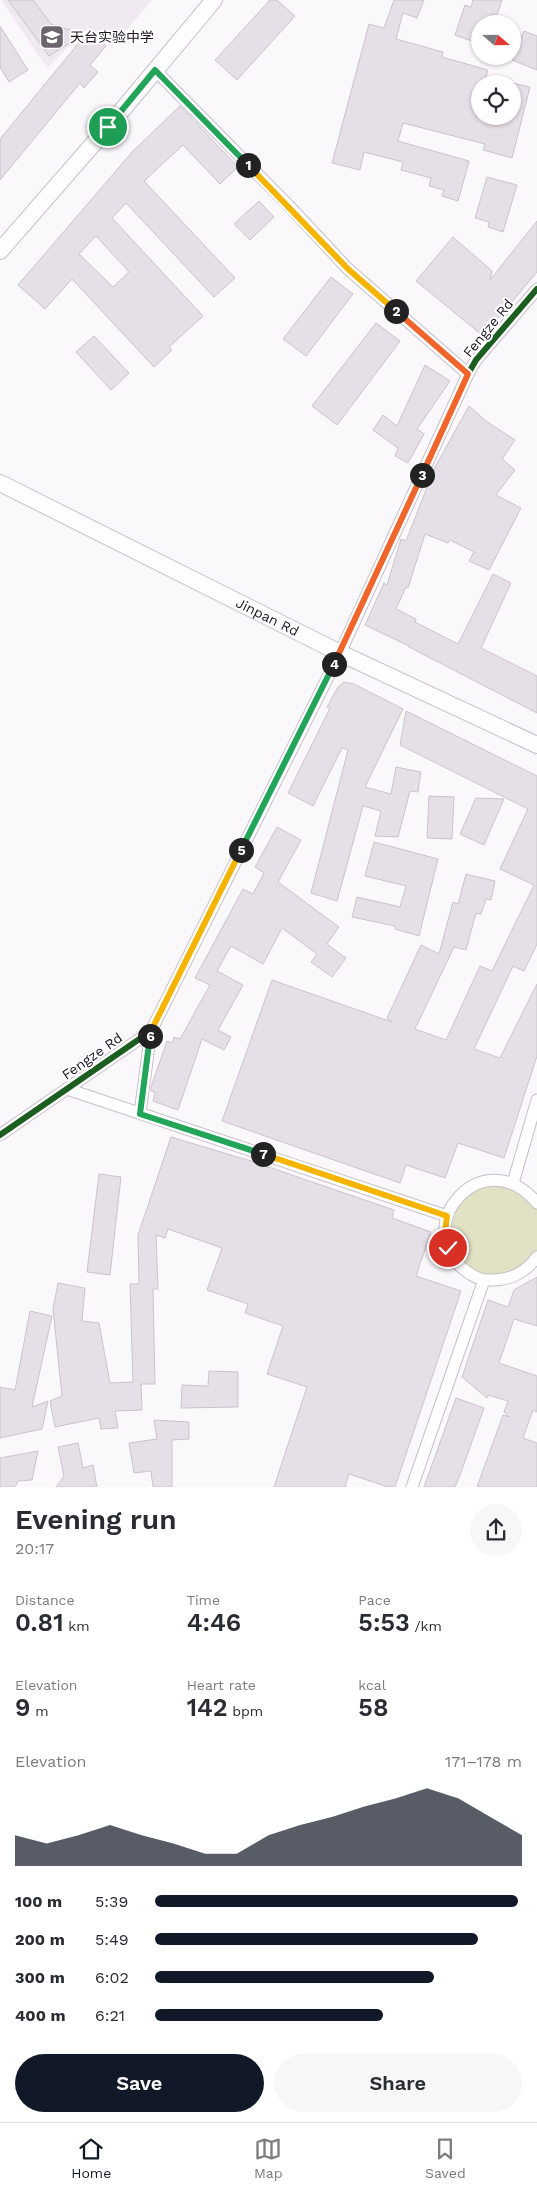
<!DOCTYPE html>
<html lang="en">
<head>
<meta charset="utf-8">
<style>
  :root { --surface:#fff; --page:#f7f7f7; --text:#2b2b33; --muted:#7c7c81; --line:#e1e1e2; --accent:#111827 }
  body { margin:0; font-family:"Work Sans","Noto Sans SC",sans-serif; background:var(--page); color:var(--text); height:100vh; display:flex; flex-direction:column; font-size:19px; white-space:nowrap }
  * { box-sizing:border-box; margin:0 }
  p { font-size:16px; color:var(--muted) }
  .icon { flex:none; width:28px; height:28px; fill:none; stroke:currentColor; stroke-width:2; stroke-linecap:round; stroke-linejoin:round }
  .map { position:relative; height:1487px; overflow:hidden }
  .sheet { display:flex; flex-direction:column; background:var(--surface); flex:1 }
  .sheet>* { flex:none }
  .needle { width:32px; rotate:110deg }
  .tools { position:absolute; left:471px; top:15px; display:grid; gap:10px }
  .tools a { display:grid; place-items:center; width:50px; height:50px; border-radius:50%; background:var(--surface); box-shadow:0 1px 4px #0004; font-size:25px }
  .pin { position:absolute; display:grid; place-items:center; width:42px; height:42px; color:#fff; margin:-21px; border:2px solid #fff; border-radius:50%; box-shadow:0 1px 5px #0007 }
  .km { position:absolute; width:25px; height:25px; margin:-12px; border-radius:50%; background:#222; color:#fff; font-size:14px; line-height:25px; text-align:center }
  .round { display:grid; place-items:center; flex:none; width:52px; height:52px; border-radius:26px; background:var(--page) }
  .headline { display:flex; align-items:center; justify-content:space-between; height:85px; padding:0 15px }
  h1 { font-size:28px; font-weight:600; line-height:38px }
  .figures { display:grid; grid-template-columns:repeat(3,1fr); gap:8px; height:85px; padding:5px 15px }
  .figures div { display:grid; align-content:center }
  .figures b { font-size:25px; font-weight:600 }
  .figures small { font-size:14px; font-weight:400 }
  .figures p { font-size:14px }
  .chart { height:140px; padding:10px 15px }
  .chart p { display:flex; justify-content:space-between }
  .chart svg { width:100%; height:90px; margin-top:5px; fill:var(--accent); opacity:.7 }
  .action { display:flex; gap:10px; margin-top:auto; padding:10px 15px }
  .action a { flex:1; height:58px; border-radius:30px; background:var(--accent); color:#fff; font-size:20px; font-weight:600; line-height:58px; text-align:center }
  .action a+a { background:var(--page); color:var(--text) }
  ul { padding:0 15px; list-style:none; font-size:16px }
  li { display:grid; grid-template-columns:80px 60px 1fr; align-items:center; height:38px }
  li i { height:12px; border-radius:6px; background:var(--accent) }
  .menu { display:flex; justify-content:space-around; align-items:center; height:70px; border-top:1px solid var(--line); background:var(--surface); font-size:14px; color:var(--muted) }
  .menu a { display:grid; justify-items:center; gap:2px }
  .menu .on { color:var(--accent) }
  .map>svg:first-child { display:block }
</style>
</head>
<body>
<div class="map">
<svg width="537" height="1487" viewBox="0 0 537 1487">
  <rect width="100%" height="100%" fill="#fbf8fc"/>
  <path fill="#f0e9f2" d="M1,0H152L112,47L88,28L47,68Z"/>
  <path fill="#e1e1c4" d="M497,1180L537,1203V1257L530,1266L484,1280L456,1263L447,1216L454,1201Z"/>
  <g fill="#e5dfe7" stroke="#c9c4ca" fill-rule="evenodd">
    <path d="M8,0H33L51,24L84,34L49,56Z"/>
    <path d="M270,0H277L295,16L237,80L215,60Z"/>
    <path d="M394,0H424L417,18L403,13L396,39L443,52L442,57L488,70L484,84H480V100L476,116H512V83L530,87L512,158L483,150L485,144L403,123L398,141L469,161L458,201L442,196L444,190L429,186L431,178L401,170L403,162L364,152L360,170L332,163L369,24L384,28Z"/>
    <path d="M473,0H502L497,16L492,14L488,24H480V44L455,35L465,5L471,7Z"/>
    <path d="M0,26L28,70L9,82L0,67Z"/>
    <path d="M524,31L537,36V70L512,60Z"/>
    <path d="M91,33L106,46L90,65L98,72L84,88L80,83L0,180V139L86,34Z"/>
    <path d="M180,106L238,167L220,184L183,145L144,181L235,278L214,297L126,203L112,218L203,316L169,347L172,350L154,367L72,279L45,309L18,285L133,151ZM96,236L129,272L113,287L79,254Z"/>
    <path d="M487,177L517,185L503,232L488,227L489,222L475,218Z"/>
    <path d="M259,201L274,217L250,240L234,224Z"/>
    <path d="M537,221V272L483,336L416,281L453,237L492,271L490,280Z"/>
    <path d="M331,277L353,294L306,356L283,339Z"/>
    <path d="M376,323L400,341L337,425L312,406Z"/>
    <path d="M94,336L129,373L111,390L76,352Z"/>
    <path d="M425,365L450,381L417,429L424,434L408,463L395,456L398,448L373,430L383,415L397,426Z"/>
    <path d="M469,406L486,421L515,440L502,459L515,470L496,495L521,508L489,570L469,561L474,552L450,540L448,543L425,534L408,588L406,587L396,609L416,619L415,622L458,644L493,574L511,583L481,648L537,676V713L409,647V646L365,625L384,583L387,585L401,539L406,541L435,467Z"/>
    <path d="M344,682L354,684L403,709L365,787L391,794L396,767L421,772L418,792L410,791L398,837L375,836L381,811L363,806L337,901L311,893L348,750L342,748L313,806L288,793L330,708L327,707L338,687Z"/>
    <path d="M406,711L537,776V944L524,971L513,966L474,1049L500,1058L537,984V1056L504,1158L458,1143L445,1178L406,1165L400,1183L222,1121L272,980L392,1022L387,1018L421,945L439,954L453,902L458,904L466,874L495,881L491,900L486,899L481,914L476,913L466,950L454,947L415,1029L446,1040L480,966L492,971L534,885L500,869L528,809L400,745Z"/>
    <path d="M429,796L454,797L452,839L427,838Z"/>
    <path d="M476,798L504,799L484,845L460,834Z"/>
    <path d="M277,827L301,840L278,882L339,927L327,944L346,958L332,977L311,962L317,954L282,928L263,964L231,946L217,971L243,985L218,1030L231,1037L224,1050L202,1039L178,1110L153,1101L155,1092L151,1091V1087L167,1041L172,1043L174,1037L180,1039L210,985L195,978L243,889L253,894L264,873L255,867Z"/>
    <path d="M374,842L438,859L419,936L395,929V926L352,917L357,897L400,907L406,886L365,876Z"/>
    <path d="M171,1137L251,1161L394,1210L392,1218L431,1232L416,1276L461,1291L395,1487H388L349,1474L345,1487H274L307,1387L267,1374L283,1326L245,1313L248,1304L207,1290L222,1248L168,1229L165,1238L156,1235L158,1289H153L155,1384H141L142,1410L115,1411L118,1428L101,1429L99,1418L55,1427L50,1401L62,1396L53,1309L58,1283L85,1288L82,1321L99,1323L110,1383L133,1382L130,1284H139L138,1235Z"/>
    <path d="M99,1174L121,1177L110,1275L87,1272Z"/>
    <path d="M537,1277V1326L514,1319L499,1363L537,1376V1412L533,1410L523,1438L537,1443V1487H477L503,1415L509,1417L504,1412L508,1401L488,1395L487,1398L462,1377L488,1300L508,1307L514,1290Z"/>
    <path d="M30,1311L52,1316L32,1407L48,1401L42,1429L0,1438V1387L15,1390Z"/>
    <path d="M209,1371L238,1372V1407L181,1408L182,1385L208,1386Z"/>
    <path d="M456,1398L484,1408L460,1475L455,1487H424Z"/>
    <path d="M154,1420L189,1422V1439L172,1440V1487H153L151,1471L134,1473L129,1443L157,1439Z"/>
    <path d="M78,1443L83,1468L93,1465L97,1487H56L64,1476L58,1447Z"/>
    <path d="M38,1451L32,1480L18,1481L15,1487H0V1458Z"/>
  </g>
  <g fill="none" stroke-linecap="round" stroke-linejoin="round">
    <defs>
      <g id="minor">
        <path d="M155,70L290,207L348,269L468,374"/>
        <path d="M67,1089L447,1216"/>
        <path d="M140,1113L151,1031"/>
        <path d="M0,1135L151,1031L340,653L468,374L476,360L537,289"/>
        <path d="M513,1183L537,1100"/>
        <path d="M537,1203C484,1140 412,1223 461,1267C468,1273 477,1280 488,1280C509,1281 524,1274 537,1257"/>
        <path d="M412,1487L484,1280"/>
      </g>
      <g id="secondary">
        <path d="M0,251L108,127L214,0"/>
        <path id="s1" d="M0,483L340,653L537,745"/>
      </g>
    </defs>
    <use href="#minor" stroke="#c6c0c8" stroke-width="13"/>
    <use href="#secondary" stroke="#c6c0c8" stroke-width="18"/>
    <use href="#minor" stroke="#fefeff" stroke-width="11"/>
    <use href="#secondary" stroke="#fefeff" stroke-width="16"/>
    <defs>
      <g id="cycleway">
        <path d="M155,70L290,207L348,269L468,374"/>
        <path d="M0,1135L151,1031L340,653L468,374L476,360L537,289"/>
      </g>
    </defs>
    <use href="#cycleway" stroke="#fff" stroke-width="9"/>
    <use href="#cycleway" stroke="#1b5e20" stroke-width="6"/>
  </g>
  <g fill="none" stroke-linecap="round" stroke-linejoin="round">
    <defs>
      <path id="split-1" d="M108,127L155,70L248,165"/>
      <path id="split-2" d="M248,165L348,269L396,311"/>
      <path id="split-3" d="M396,311L468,374L422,475"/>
      <path id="split-4" d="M334,664L422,475"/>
      <path id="split-5" d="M241,850L334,664"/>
      <path id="split-6" d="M150,1036L151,1031L241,850"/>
      <path id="split-7" d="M150,1036L140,1114L263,1154"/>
      <path id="split-8" d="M263,1154L447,1216L445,1232L448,1248"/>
    </defs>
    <use href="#split-1" stroke="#fff" stroke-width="10"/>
    <use href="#split-2" stroke="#fff" stroke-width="10"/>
    <use href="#split-3" stroke="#fff" stroke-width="10"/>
    <use href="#split-4" stroke="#fff" stroke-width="10"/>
    <use href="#split-5" stroke="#fff" stroke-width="10"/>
    <use href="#split-6" stroke="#fff" stroke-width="10"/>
    <use href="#split-7" stroke="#fff" stroke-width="10"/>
    <use href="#split-8" stroke="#fff" stroke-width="10"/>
    <use href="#split-1" stroke="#22a559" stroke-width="6"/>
    <use href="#split-2" stroke="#f5b400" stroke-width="6"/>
    <use href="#split-3" stroke="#f0652b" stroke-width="6"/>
    <use href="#split-4" stroke="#f0652b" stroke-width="6"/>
    <use href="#split-5" stroke="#22a559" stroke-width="6"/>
    <use href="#split-6" stroke="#f5b400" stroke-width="6"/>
    <use href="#split-7" stroke="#22a559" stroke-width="6"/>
    <use href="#split-8" stroke="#f5b400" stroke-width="6"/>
  </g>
  <defs>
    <symbol id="school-square" viewBox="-11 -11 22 22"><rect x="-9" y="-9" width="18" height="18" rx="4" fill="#6b656e" stroke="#fff"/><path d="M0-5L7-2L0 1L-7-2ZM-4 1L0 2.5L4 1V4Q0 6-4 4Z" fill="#fff"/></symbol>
  </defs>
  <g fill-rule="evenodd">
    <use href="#school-square" x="38" y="23" width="28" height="28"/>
  </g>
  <g text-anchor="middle" stroke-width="4" stroke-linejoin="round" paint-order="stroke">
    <g font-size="14" fill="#1e1621" stroke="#fff" text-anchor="start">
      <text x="70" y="42">天台实验中学</text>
    </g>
    <g font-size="14" fill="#1e1621" stroke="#fff">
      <text transform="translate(488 328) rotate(-51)" y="5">Fengze Rd</text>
      <text dy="5" stroke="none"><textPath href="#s1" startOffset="299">Jinpan Rd</textPath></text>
      <text transform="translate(92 1056) rotate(-35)" y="5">Fengze Rd</text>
    </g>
  </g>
</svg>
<div class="tools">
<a><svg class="needle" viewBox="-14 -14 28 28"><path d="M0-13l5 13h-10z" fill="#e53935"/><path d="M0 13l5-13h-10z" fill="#7c7c81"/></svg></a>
<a><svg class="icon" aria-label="locate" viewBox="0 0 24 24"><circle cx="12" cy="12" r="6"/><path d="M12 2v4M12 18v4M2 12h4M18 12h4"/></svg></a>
</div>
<div class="pin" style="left:108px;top:127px;background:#1e9e55"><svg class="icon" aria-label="arrive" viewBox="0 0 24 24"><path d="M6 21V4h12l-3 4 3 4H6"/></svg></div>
<div class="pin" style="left:448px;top:1248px;background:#d93025"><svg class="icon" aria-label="check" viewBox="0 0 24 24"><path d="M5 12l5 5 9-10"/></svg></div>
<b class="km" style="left:248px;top:165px">1</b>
<b class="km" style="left:396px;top:311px">2</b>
<b class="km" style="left:422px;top:475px">3</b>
<b class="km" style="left:334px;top:664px">4</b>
<b class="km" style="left:241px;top:850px">5</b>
<b class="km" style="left:150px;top:1036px">6</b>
<b class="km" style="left:263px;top:1154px">7</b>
</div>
<section class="sheet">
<div class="headline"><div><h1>Evening run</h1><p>20:17</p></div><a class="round"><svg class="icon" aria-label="share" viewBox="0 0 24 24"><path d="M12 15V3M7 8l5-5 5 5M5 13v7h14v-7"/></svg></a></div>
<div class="figures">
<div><p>Distance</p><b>0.81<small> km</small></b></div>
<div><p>Time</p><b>4:46</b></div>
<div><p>Pace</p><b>5:53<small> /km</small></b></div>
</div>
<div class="figures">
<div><p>Elevation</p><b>9<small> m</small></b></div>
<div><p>Heart rate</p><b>142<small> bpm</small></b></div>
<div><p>kcal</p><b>58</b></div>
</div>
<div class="chart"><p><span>Elevation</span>171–178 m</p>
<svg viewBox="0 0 160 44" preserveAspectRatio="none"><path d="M0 44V29L10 33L20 29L30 24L40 29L50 33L60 38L70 38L80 29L90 24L100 20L110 15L120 11L130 6L140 11L150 20L160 29V44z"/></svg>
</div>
<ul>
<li><b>100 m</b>5:39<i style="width:99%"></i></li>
<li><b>200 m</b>5:49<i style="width:88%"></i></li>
<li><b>300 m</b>6:02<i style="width:76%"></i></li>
<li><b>400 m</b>6:21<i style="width:62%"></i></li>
</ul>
<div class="action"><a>Save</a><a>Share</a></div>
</section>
<nav class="menu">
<a class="on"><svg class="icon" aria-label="home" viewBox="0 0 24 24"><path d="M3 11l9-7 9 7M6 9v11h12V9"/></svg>Home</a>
<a><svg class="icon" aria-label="map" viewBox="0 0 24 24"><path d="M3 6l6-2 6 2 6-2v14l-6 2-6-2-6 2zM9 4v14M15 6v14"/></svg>Map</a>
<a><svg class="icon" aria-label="saved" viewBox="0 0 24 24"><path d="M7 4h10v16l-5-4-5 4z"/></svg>Saved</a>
</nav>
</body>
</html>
